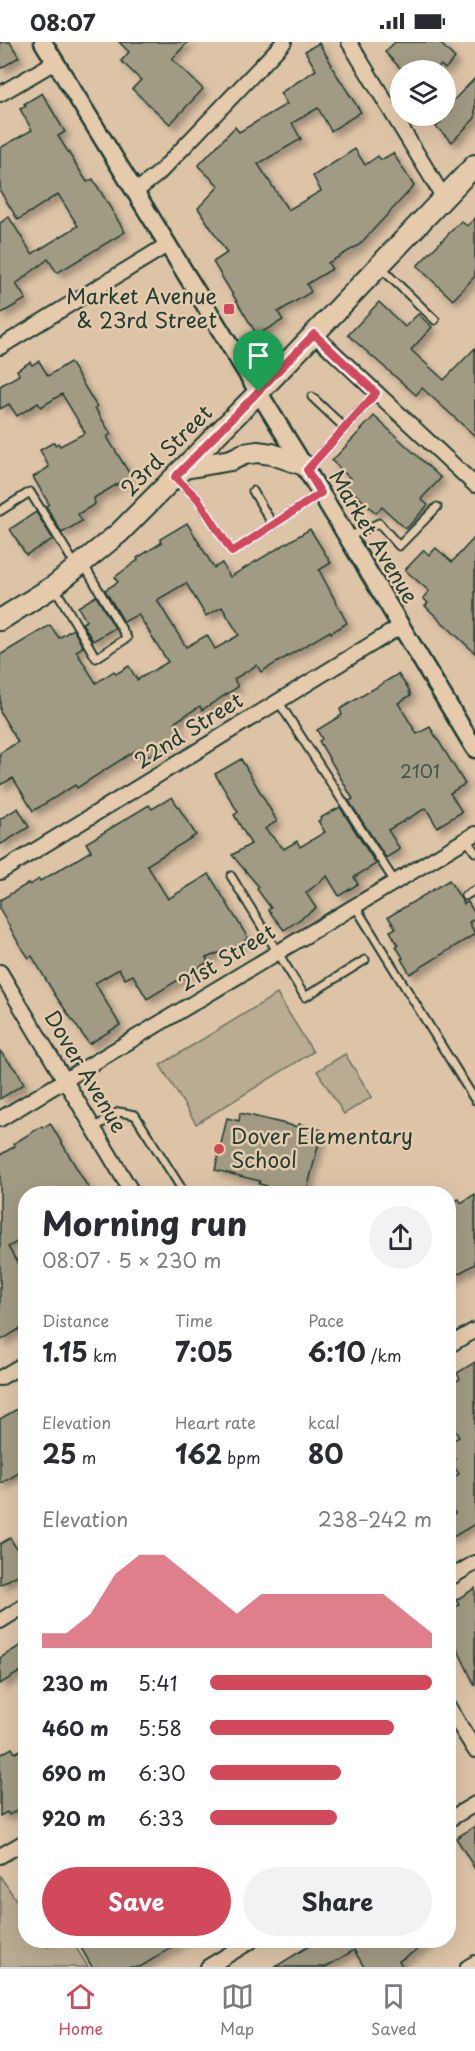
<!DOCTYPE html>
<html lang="en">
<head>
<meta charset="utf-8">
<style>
  :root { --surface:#fff; --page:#f2f2f3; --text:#2b2b33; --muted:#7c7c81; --line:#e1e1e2; --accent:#d1495b }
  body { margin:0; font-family:"Playpen Sans",sans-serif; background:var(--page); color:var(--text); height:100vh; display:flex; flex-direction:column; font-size:22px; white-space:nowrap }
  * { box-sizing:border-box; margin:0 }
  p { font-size:20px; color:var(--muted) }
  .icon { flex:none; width:33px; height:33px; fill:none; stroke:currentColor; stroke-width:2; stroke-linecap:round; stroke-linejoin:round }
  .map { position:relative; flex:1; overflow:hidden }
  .panel { position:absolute; left:18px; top:1144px; width:438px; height:762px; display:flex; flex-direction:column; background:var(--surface); border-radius:24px; box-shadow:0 6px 24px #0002 }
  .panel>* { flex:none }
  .fabs { position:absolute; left:390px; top:18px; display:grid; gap:12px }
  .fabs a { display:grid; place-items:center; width:66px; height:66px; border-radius:50%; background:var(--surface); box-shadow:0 6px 24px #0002; font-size:30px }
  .pin { position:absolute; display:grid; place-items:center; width:51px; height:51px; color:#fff; margin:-62px -26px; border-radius:50% 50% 50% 0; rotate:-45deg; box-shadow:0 0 6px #0007 }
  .pin .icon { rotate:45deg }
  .round { display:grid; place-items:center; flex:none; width:63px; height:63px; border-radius:32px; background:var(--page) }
  .headline { display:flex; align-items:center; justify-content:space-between; height:102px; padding:0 24px }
  h1 { font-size:33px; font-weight:700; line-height:45px }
  .figures { display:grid; grid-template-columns:repeat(3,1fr); gap:9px; height:102px; padding:6px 24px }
  .figures div { display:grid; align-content:center }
  .figures b { font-size:26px; font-weight:700 }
  .figures small { font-size:16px; font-weight:400 }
  .figures p { font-size:16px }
  .chart { height:168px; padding:12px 24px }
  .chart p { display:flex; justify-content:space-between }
  .chart svg { width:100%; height:108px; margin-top:6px; fill:var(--accent); opacity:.7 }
  .primary-button { display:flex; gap:12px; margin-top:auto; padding:12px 24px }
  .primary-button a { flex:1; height:69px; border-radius:36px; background:var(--accent); color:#fff; font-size:24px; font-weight:700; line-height:69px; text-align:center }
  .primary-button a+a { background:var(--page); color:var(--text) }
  ul { padding:0 24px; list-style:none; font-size:20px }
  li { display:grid; grid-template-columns:96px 72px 1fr; align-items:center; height:45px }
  li i { height:15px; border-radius:8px; background:var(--accent) }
  .status { display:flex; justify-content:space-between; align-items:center; height:42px; padding:0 30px; background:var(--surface); direction:ltr }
  .status svg { height:16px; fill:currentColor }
  .menu { display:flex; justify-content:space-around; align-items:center; height:84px; border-top:2px solid var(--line); background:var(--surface); font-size:16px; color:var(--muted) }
  .menu a { display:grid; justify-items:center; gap:3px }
  .menu .on { color:var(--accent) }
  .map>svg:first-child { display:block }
</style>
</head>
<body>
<div class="status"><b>08:07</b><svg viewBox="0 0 49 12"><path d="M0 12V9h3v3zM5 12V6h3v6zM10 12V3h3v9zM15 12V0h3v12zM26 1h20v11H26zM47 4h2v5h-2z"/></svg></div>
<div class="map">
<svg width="475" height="1925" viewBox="0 0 475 1925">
  <defs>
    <filter id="shadow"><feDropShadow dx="5" dy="5" stdDeviation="3" flood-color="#0004"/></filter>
  </defs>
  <rect width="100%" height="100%" fill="#ddc4a7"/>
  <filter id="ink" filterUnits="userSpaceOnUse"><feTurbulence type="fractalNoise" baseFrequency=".0167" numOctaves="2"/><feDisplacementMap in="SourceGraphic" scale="12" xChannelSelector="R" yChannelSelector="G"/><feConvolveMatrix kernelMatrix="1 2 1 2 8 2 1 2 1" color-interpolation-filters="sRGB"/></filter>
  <g filter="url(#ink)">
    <g fill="#baab92" stroke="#6c7463" stroke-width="1.5">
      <path d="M277,952L313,1010L196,1082L160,1023Z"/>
      <path d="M345,1012L372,1055L344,1072L317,1029Z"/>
      <path d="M0,1834L25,1871L26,1899H43L48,1905L60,1899H72L88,1925H0Z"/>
    </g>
    <g fill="#a29b83" stroke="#1f3d34" stroke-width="1.5" fill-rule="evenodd" filter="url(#shadow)">
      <path d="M0,0H10L19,15L0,27Z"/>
      <path d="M119,0H188L172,17L203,47L170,82L132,47L141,38L121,19L129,10Z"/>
      <path d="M395,0H439L455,16L445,27L441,23L436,28H402L385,10Z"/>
      <path d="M319,1L332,23L331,24L361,70L331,89L318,66L292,81L301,97L258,122L288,168L321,149L313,134L355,107L365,123L378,114L381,118L393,111L414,144L359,203L328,221L332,227L307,242L311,250L278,270L283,278L257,293L213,220L227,211L198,166L219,144L198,124L235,85L239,90L287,62L280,51L316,28L305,9Z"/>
      <path d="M475,36V76L452,100L436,85L451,69L447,65Z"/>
      <path d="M42,51L65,90L58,94L87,140L93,137L125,190L57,231L48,217L16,242L26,257L0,272V181L9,175L32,212L78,184L58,152L18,178L0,149V106L32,88L20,67L26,64L24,62Z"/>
      <path d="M475,176V234L453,258L417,224L461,179L467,184Z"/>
      <path d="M379,260L405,285L418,272L432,285L411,308L444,338L475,306V394L422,346L416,353L348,293Z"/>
      <path d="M39,319L48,334L70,320L97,365L95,366L111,392L107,395L131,434L94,456L95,462L78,472L82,479L62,491L46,464L49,462L33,435L49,425L40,408L54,400L55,403L58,401L60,404L85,391L82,385L62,352L41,365L38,361L17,374L9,362L0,367V344L19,333L17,328L30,320L32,323Z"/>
      <path d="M374,374L441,436L421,457L428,463L406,487L382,465L376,471L346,443L351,437L332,419Z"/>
      <path d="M36,470L53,497L26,513L10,487Z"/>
      <path d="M187,481L214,526L222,521L230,535L310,487L331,521L319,528L347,581L331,591L330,589L261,630L257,623L234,637L238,645L202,668L200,664L175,680L181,690L172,700L142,718L136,708L77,746L75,743L33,769L13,736L0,743V711L18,700L0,670V613L50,583L59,596L73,587L83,605L76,609L96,641L114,629L116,632L129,624L137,638L168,620L138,572L124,580L105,548L118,540L115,535L138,518L137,516L161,501L160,497ZM186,541L206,574L222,565L239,593L215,607L207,593L186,605L157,558Z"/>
      <path d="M475,495V611L425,564L428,561L423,556L429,549L405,528L424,508L429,513L436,506L452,520Z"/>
      <path d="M96,554L115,586L93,599L82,581L86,579L78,565Z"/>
      <path d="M398,632L410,649L409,650L411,653L398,661L417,692L430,685L465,742L450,751L462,770L437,785L426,766L388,788L400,807L386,816L349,759L353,757L319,699L322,697L317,688L342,673L340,667Z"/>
      <path d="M241,717L277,779L265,787L284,807L297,799L300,805L325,790L318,779L321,778L320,776L340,765L376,822L354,835L358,842L339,854L327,834L306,851L316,866L284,888L268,868L271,866L257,847L259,845L232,813L251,802L234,773L238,770L215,732Z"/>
      <path d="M172,755L196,793L147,823L168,857L209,832L248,896L239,903L206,916L208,920L147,957L133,933L125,937L119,927L95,941L120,983L89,1002L55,953L32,914L29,916L19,902L0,867V858L29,841L30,843L39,837L40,839L49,834L91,809L86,801L149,763L152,767Z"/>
      <path d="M18,766L29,785L0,803V777Z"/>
      <path d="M449,838L461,857L464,862L468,860L475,872V877L469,880L475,892L410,932L401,917L403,916L396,904L398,903L390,889L396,886L388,875Z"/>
      <path d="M0,1009L19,1032L24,1042L0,1057Z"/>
      <path d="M240,1071L298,1085L299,1082L322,1088L306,1152H265L267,1144L259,1142L260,1139L215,1128L227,1076L239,1079Z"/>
      <path d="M50,1081L92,1152H26V1195L8,1205L26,1234V1283L0,1299V1113L15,1104L13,1102L42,1084L43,1086Z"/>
      <path d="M475,1152V1222L448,1238V1162L459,1157L461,1161Z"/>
      <path d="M475,1320V1482L448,1498V1475L455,1471L448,1462V1438L459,1432L451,1420L455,1417L448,1406V1401L459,1395L448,1378V1344L460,1337L457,1331Z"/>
      <path d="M26,1362V1427L0,1442V1377Z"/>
      <path d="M10,1496L26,1522V1528L0,1543V1502Z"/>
      <path d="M475,1546V1644L448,1587V1569L459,1563L456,1558Z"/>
      <path d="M26,1600V1626L0,1642V1616Z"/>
      <path d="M26,1705V1763L9,1773L7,1770L0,1774V1713L12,1706L15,1711Z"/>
      <path d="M475,1784V1827L456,1796Z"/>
      <path d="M91,1899H183L140,1925H92L81,1906Z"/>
      <path d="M317,1899H432L399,1919L403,1925H364L354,1908L326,1925H275Z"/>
    </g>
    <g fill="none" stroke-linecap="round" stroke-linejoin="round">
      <defs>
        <g id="service">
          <path d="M381,226L435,278"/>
          <path d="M312,355L345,386"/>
          <path d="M308,427L376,351"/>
          <path d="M176,435L198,457L232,510L321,451"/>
          <path d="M253,449L273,483"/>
          <path d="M0,469L30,450L76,524"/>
          <path d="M348,495L379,481L399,504L437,465"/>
          <path d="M55,546L96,616L127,596L84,523"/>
          <path d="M278,659L395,840"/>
          <path d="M466,797L475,810"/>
          <path d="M231,834L305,955L365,918"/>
          <path d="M465,854L475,848"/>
          <path d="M355,864L475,1058"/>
          <path d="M94,1086L119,1070L135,1073L185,1152"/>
        </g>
        <g id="minor">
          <path d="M349,0L444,156"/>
          <path d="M0,52L55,20"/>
          <path d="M135,150L159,131L284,0"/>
          <path d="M314,292L475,443"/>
          <path d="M0,305L167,203"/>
          <path d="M0,830L401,584"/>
          <path d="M0,930L133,1152"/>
          <path d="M0,1077L475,792"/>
          <path d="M448,1304L475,1288"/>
          <path d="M0,1336L26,1321"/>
          <path d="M448,1537L475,1521"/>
          <path d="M0,1579L26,1563"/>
          <path d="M448,1664L475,1708"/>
          <path d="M448,1778L475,1762"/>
          <path d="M0,1814L26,1799"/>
          <path d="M208,1925L251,1899"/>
          <path d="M468,1925L475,1921"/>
        </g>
        <path id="tertiary" d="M43,0L336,476L475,707"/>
        <g id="secondary">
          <path d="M185,426L231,418L244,412L257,410L272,412L304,423"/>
          <path d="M0,578L54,544L119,491L259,350L475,123"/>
        </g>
      </defs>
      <use href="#service" stroke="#1f3d34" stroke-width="11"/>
      <use href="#minor" stroke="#1f3d34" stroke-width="18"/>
      <use href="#tertiary" stroke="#1f3d34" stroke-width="21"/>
      <use href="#secondary" stroke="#1f3d34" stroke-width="24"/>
      <use href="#service" stroke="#e5caac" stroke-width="7"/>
      <use href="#minor" stroke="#e5caac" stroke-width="14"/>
      <use href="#tertiary" stroke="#e5caac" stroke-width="16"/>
      <use href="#secondary" stroke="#e5caac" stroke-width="20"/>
    </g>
  </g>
  <g fill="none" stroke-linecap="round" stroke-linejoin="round" filter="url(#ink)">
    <defs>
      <path id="route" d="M314,292L376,351L307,428L321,451L232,510L198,457L175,435Z"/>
    </defs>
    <use href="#route" stroke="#fff" stroke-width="12"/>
    <use href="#route" stroke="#d1495b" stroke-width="8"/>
  </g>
  <g fill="#d1495b" stroke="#e5caac" stroke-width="2">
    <rect x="223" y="261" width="12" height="12" rx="3"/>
    <circle cx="219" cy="1107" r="6"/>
  </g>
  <g text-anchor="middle" stroke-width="5" stroke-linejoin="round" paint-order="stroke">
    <g font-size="18" fill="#405448">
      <text x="420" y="736">2101</text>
    </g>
    <g font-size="21" fill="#1f3d34" stroke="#e5caac" text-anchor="end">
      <text x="217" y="262">Market Avenue<tspan x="217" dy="24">&amp; 23rd Street</tspan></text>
      <text x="231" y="1102" text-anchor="start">Dover Elementary<tspan x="231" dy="24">School</tspan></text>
    </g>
    <g font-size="21" fill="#1f3d34" stroke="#e5caac">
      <text transform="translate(167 409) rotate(-45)" y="7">23rd Street</text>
      <text transform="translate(373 495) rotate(59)" y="7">Market Avenue</text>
      <text transform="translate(189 689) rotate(-32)" y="7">22nd Street</text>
      <text transform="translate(227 916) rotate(-31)" y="7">21st Street</text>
      <text transform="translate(85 1030) rotate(59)" y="7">Dover Avenue</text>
    </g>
  </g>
</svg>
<div class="fabs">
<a><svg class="icon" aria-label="layers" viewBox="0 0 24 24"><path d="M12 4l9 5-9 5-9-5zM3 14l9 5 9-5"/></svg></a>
</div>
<div class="pin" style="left:259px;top:350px;background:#1e9e55"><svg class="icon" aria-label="arrive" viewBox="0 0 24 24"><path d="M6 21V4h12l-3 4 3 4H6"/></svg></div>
<section class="panel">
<div class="headline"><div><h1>Morning run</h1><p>08:07 · 5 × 230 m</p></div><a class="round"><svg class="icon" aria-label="share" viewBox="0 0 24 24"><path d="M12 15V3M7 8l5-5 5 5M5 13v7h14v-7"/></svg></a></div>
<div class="figures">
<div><p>Distance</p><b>1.15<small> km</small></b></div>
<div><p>Time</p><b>7:05</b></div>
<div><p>Pace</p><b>6:10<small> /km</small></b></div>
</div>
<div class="figures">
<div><p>Elevation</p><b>25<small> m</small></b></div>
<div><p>Heart rate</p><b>162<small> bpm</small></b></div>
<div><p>kcal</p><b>80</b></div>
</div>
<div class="chart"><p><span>Elevation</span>238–242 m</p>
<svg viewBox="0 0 160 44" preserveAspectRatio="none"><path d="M0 44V38L10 38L20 30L30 14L40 6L50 6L60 14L70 22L80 30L90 22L100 22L110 22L120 22L130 22L140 22L150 30L160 38V44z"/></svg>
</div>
<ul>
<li><b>230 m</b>5:41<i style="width:100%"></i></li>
<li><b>460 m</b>5:58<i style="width:83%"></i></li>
<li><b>690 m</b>6:30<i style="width:59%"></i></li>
<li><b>920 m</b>6:33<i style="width:57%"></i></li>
</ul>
<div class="primary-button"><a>Save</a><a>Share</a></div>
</section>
</div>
<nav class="menu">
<a class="on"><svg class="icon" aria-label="home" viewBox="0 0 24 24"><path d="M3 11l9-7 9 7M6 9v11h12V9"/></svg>Home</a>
<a><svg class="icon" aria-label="map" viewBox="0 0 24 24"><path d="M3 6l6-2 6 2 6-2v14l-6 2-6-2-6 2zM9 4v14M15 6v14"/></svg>Map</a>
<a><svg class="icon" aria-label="saved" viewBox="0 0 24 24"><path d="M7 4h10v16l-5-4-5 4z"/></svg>Saved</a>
</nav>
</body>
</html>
